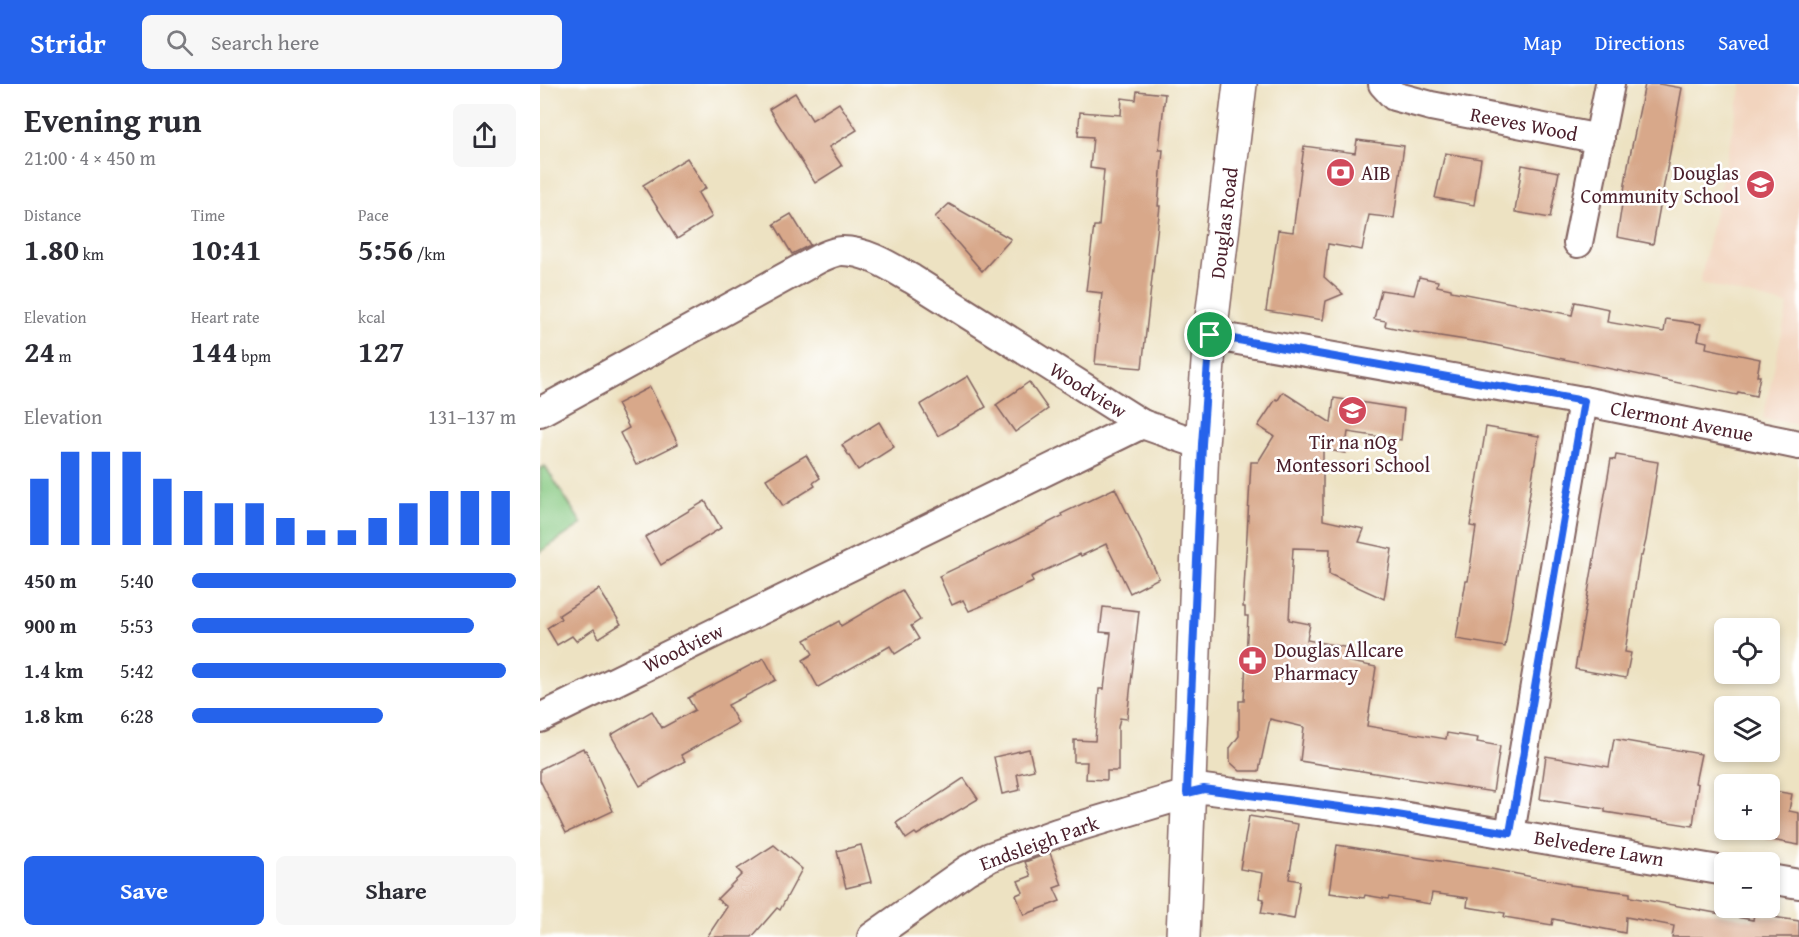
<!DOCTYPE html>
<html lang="en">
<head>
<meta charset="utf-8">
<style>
  :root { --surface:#fff; --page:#f7f7f7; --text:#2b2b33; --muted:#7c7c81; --accent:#2563eb }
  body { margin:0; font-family:"Gentium Book Plus",serif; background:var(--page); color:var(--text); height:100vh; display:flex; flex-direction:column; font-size:22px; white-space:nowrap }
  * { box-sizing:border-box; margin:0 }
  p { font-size:20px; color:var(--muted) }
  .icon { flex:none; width:33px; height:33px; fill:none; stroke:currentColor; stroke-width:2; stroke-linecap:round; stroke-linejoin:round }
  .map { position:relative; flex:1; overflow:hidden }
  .sheet { display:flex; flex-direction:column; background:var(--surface); width:540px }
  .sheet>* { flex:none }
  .fabs { position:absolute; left:1174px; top:534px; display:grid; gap:12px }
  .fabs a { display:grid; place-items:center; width:66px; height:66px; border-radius:9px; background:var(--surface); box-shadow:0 3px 9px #0003; font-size:30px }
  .pin { position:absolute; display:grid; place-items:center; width:51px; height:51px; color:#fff; margin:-26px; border:3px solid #fff; border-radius:50%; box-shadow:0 2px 6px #0007 }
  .round { display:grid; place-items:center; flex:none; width:63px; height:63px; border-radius:9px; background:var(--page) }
  .summary { display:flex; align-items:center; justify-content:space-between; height:102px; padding:0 24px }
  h1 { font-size:33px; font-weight:600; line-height:45px }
  .figures { display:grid; grid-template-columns:repeat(3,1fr); gap:9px; height:102px; padding:6px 24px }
  .figures div { display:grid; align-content:center }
  .figures b { font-size:30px; font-weight:600 }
  .figures small { font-size:16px; font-weight:400 }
  .figures p { font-size:16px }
  .chart { height:168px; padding:12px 24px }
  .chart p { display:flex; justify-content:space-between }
  .chart svg { width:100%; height:108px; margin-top:6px; stroke:var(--accent); stroke-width:6 }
  .button { display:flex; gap:12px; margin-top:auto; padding:12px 24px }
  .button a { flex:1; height:69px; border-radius:9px; background:var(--accent); color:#fff; font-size:24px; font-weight:600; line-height:69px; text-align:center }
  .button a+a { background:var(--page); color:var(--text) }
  ul { padding:0 24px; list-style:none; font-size:20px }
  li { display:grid; grid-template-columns:96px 72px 1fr; align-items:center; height:45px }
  li i { height:15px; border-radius:8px; background:var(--accent) }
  header { display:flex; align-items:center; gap:36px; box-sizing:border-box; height:84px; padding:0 30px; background:var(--accent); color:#fff }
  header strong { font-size:28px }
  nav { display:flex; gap:33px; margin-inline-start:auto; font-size:21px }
  .search { width:420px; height:54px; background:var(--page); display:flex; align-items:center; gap:15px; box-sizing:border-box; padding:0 21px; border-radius:9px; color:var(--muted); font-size:22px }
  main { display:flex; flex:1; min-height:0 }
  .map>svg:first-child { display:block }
</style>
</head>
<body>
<header>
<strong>Stridr</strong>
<div class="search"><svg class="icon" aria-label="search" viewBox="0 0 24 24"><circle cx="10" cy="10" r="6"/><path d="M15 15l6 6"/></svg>Search here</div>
<nav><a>Map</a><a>Directions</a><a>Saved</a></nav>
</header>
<main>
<section class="sheet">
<div class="summary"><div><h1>Evening run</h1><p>21:00 · 4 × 450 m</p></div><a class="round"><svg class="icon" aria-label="share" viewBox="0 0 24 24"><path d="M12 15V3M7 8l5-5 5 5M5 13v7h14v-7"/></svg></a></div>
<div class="figures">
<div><p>Distance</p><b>1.80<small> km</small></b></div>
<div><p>Time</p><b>10:41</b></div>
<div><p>Pace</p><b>5:56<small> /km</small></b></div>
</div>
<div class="figures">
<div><p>Elevation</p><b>24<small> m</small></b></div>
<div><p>Heart rate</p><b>144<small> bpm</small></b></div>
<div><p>kcal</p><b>127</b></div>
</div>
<div class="chart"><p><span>Elevation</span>131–137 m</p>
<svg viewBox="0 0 160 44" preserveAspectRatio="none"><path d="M5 44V17M15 44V6M25 44V6M35 44V6M45 44V17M55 44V22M65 44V27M75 44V27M85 44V33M95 44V38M105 44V38M115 44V33M125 44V27M135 44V22M145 44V22M155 44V22"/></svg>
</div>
<ul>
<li><b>450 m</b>5:40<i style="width:100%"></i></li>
<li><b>900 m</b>5:53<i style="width:87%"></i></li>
<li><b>1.4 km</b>5:42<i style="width:97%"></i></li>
<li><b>1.8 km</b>6:28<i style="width:59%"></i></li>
</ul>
<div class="button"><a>Save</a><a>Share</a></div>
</section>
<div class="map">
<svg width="1259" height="853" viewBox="0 0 1259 853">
  <rect width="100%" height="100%" fill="#fff"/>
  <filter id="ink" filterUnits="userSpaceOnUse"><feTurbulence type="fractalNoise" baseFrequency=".0167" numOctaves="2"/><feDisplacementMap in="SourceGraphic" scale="12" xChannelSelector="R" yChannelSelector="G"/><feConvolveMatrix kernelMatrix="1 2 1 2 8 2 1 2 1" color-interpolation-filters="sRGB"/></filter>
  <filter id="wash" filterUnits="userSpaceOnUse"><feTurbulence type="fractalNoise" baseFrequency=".008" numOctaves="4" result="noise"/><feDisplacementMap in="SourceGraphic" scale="24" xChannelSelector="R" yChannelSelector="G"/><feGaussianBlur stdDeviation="1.35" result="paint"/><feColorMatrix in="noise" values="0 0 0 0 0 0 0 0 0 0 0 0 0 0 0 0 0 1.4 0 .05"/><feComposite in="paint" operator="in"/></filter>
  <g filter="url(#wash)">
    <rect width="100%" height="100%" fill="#ede2c2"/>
    <path fill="#f2d4be" d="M1202,0H1259V340L1223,335L1248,221L1160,199Z"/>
    <path fill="#87c982" stroke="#687456" stroke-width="1.5" d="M5,382L42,440L0,468V385Z"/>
    <g id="blocks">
      <g fill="#d8a88a">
        <path d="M1105,0H1119L1142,4L1113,160L1077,153L1088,81Z"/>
        <path d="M597,7L625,10L619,66H623L618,122H620L602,284L555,280L562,209L546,207L554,142H559L564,86L550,84L553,53L538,52L540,28L581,31L582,14L596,16Z"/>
        <path d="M255,9L272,36L299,19L317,46L289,63L302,82L275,99L229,25Z"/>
        <path d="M817,56L864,62L854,134L829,131L822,166L788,160L784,193L803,210L786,217L783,236L726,227L738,146L753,148L764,62L815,69Z"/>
        <path d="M905,69L941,75L934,121L895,114Z"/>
        <path d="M147,74L166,104L158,109L172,133L137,155L103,101Z"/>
        <path d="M982,81L1019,88L1010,134L975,128Z"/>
        <path d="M409,120L471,155L442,187L395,133Z"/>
        <path d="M251,130L270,161L252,170L234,140Z"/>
        <path d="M879,193L898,197L897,202L911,205V207L1032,231L1035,218L1069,225L1067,238L1124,248L1126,235L1161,240L1158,256L1167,258L1166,264L1220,275L1217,292H1220L1216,312L1198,308L1197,311L945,259L868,247L845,242L846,237L834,235L841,206L874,211Z"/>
        <path d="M428,292L446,323L398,352L380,321Z"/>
        <path d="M489,298L508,325L475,348L456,321Z"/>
        <path d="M110,303L138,360L96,381L80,349L89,344L77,320Z"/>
        <path d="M743,308L791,339L794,314L864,325L861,356L808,348L805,369L783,365V436L824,445L819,458L852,465L844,515L789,490L790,465L753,464L749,536L770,540L767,556L809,564L806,577L836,583L827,642L906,655L907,649L938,654L937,658L960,662L953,708L760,677L764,643L730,635L719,687H700L690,678V664L699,652V617H704L708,532H705V523H703L711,378H718L734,352L718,342L736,315L738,316Z"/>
        <path d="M339,338L354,363L318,386L302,361Z"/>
        <path d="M946,343L999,352L965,563L916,555L926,497H928L936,443L930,442Z"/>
        <path d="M266,371L280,394L273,399L275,402L243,422L226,395Z"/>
        <path d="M1076,371L1118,378L1106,456L1102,472H1100L1085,568L1091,569L1086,594L1035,585L1071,375L1075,376Z"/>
        <path d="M575,404L619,494L590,509L566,460L541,472L540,470L491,493L493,498L439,523L429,527L423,516L412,521L399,492L479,454L522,432L521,430Z"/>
        <path d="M165,417L181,444L121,481L105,453Z"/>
        <path d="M59,505L81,540L59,554L54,545L36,557L32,552L17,561L7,544L21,535L19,531Z"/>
        <path d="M362,506L380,536L371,542L379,555L355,570L350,562L278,603L263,576L273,570L265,556L299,537L301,542Z"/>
        <path d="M563,523L599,527L587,635L580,634L578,643V687H567V696L546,695L547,678H534V656L555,657L559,605H564L571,549L560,548Z"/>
        <path d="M224,574L236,596L188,621L198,639L141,671L145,677L100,702L71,651L112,627L122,644L155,626L148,614Z"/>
        <path d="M1074,655L1161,670L1155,699L1158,700L1153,742L1065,728V725L1000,715L1006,672L1069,683Z"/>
        <path d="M43,664L44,667L46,666L73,727L26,749L0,696V685Z"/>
        <path d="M489,665L494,686L477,690L480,706L462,710L454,673Z"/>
        <path d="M424,694L438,715L377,751L375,749L366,755L356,739Z"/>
        <path d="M1234,707L1252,710L1249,727L1259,729V761L1226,755L1228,746H1230V732Z"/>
        <path d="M709,732L758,740L749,795L760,797L754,835L721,829L724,815L719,814L723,789L700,785Z"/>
        <path d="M234,761L262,785L240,826L237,824L212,853H167L187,823L177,815L202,790L197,785Z"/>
        <path d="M321,761L331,798L306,804L297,767Z"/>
        <path d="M797,761L951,785L1030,800V801L1090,809V813L1213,836L1214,830L1259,837V853H1132L1134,842L1086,833L1085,849L1013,835L1012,841L964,833L965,829L927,823L928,814L892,809L890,820L849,813L848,815L825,811L824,814L790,809Z"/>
        <path d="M510,769L522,801L514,804L520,817L484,831L476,811L483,808L478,797L491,792L485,778Z"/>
      </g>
    </g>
  </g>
  <g filter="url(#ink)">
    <use href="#blocks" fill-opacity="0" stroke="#836360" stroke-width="1.5"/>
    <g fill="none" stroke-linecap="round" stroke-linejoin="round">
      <defs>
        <g id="minor">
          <path d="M843,0L854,12L891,22L1060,55"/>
          <path d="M1038,159L1070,0"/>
          <path d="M670,251L1043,317L1259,361"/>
          <path d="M0,328L280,174C287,171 295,167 302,167C327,167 351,183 372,195L602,340L662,361"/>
          <path d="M0,634L602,340"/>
          <path d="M970,749L1043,317"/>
          <path d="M1230,795L1259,800"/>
          <path d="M332,853L427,786L450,773L517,749L664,705L838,728L1185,787"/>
        </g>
        <path id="major" d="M643,853L662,361L670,251L700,0"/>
      </defs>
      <use href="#minor" stroke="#836360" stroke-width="32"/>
      <use href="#major" stroke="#836360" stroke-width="36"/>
      <use href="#minor" stroke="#fff" stroke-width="28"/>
      <use href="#major" stroke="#fff" stroke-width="33"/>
    </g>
  </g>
  <g fill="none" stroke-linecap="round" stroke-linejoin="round" filter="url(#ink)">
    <defs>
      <path id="route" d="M670,251L1044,317L970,749L838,728L664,705L647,709L662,360Z"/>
    </defs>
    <use href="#route" stroke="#fff" stroke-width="12"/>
    <use href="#route" stroke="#2563eb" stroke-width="8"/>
  </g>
  <defs>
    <symbol id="bank-disc" viewBox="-11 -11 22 22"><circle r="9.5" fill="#d1495b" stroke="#fff"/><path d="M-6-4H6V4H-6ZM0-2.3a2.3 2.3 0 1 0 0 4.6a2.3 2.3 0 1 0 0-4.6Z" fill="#fff"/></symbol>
    <symbol id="school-disc" viewBox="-11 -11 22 22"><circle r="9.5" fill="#d1495b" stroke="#fff"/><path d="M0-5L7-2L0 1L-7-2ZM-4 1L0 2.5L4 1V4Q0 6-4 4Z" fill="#fff"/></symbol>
    <symbol id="pharmacy-disc" viewBox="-11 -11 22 22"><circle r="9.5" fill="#d1495b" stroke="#fff"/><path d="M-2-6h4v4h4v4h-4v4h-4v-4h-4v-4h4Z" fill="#fff"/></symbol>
  </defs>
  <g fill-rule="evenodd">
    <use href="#bank-disc" x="784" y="72" width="33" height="33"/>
    <use href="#school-disc" x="1204" y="84" width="33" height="33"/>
    <use href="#school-disc" x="796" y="310" width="33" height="33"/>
    <use href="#pharmacy-disc" x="696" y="560" width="33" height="33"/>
  </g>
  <g text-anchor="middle" stroke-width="5" stroke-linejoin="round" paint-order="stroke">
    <g font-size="20" fill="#4a1f2b" stroke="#fff">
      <text transform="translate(984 40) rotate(11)" y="7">Reeves Wood</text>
      <text transform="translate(684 139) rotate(-83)" y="7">Douglas Road</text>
      <text transform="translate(548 306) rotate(32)" y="7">Woodview</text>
      <text transform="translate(1142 337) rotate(11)" y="7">Clermont Avenue</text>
      <text transform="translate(143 564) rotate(-26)" y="7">Woodview</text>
      <text transform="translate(499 759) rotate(-20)" y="7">Endsleigh Park</text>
      <text transform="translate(1059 764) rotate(10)" y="7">Belvedere Lawn</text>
    </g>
    <g font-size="20" fill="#4a1f2b" stroke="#fff" text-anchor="start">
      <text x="821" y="96">AIB</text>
      <text x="1199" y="96" text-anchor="end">Douglas<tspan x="1199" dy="23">Community School</tspan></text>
      <text x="813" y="365" text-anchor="middle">Tir na nOg<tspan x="813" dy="23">Montessori School</tspan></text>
      <text x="734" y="573">Douglas Allcare<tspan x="734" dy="23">Pharmacy</tspan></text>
    </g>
  </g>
</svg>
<div class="fabs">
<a><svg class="icon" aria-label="locate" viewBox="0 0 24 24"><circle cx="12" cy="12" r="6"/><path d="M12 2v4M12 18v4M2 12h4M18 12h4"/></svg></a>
<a><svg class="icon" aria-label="layers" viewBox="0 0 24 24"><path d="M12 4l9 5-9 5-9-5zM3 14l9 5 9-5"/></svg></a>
<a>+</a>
<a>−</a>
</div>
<div class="pin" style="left:670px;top:251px;background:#1e9e55"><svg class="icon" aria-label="arrive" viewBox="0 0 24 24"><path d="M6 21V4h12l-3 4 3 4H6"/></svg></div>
</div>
</main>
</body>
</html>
